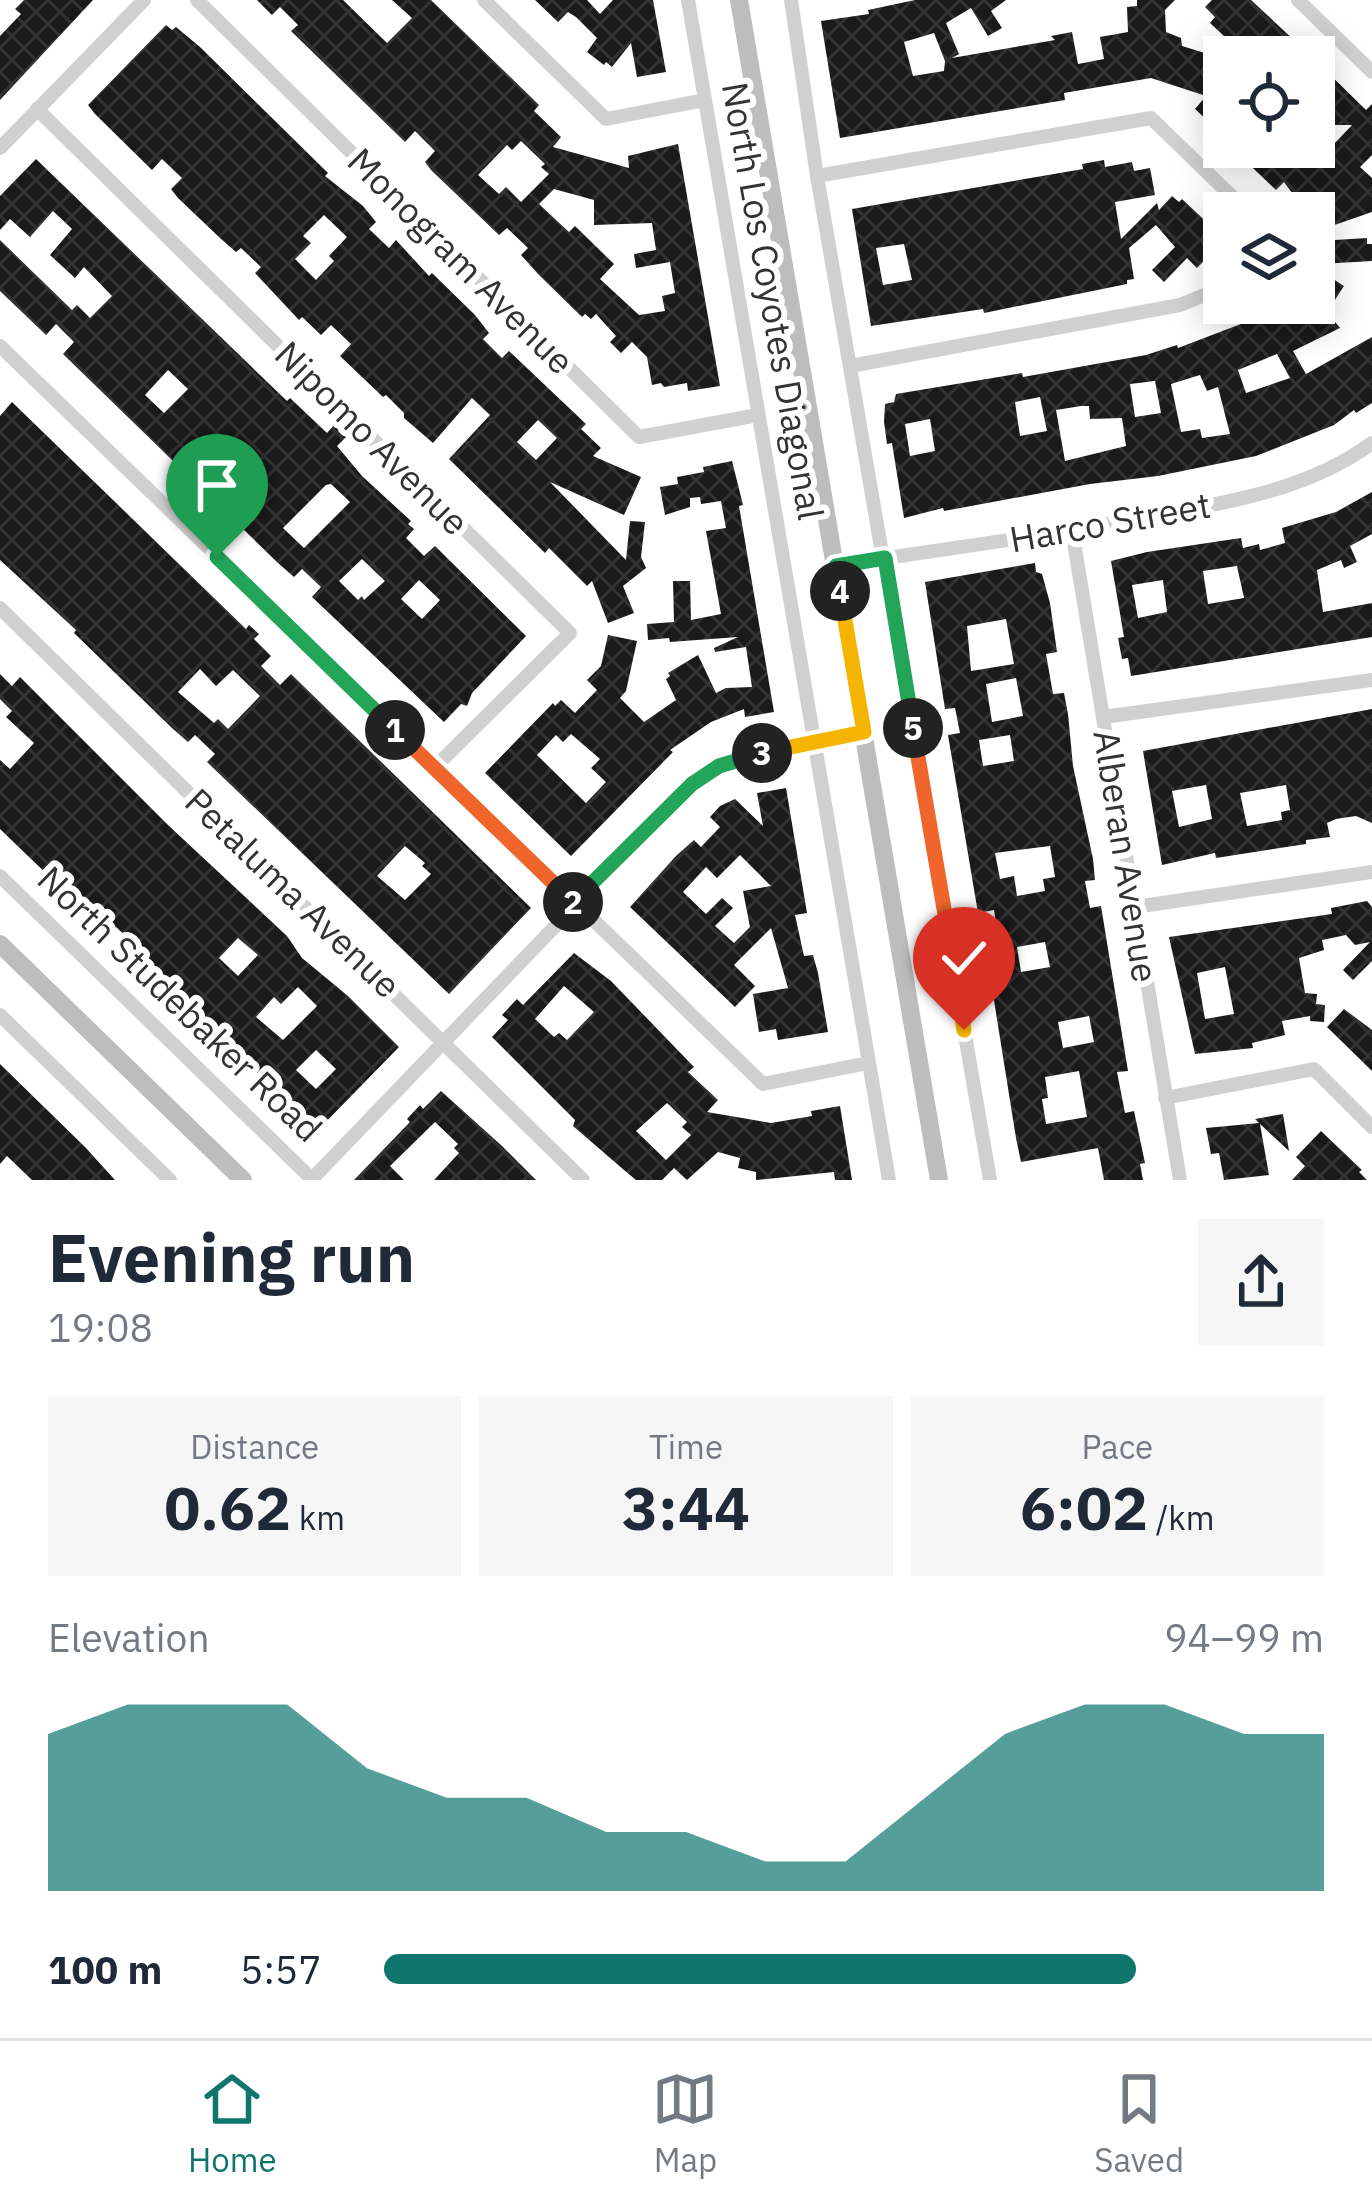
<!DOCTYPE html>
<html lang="en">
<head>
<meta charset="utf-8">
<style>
  :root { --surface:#fff; --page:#f6f6f7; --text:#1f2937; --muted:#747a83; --line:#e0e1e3; --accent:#0f766e }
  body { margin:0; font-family:"IBM Plex Sans",sans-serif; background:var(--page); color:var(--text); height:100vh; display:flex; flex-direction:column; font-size:45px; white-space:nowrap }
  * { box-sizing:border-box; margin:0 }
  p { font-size:39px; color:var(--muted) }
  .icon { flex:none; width:66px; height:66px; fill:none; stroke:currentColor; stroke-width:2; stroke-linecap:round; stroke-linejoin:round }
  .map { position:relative; height:1180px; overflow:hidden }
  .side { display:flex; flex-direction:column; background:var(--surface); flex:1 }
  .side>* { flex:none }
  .tools { position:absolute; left:1203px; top:36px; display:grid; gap:24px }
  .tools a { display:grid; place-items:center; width:132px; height:132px; border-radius:0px; background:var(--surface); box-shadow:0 6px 30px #0003; font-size:60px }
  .pin { position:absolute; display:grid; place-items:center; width:102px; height:102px; color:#fff; margin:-123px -51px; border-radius:50% 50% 50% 0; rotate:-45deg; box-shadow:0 0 12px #0007 }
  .pin .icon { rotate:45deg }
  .km { position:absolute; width:60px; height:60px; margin:-30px; border-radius:50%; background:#222; color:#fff; font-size:33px; line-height:60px; text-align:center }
  .round { display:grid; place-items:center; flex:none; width:126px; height:126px; border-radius:0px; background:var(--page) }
  .overview { display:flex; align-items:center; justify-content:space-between; height:204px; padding:0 48px }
  h1 { font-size:66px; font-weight:700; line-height:90px }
  .stats { display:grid; grid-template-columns:repeat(3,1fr); gap:18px; height:204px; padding:12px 48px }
  .stats div { display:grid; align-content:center; border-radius:0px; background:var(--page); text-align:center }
  .stats b { font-size:60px; font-weight:700 }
  .stats small { font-size:33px; font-weight:400 }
  .stats p { font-size:33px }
  .chart { height:336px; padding:24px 48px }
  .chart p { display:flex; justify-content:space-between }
  .chart svg { width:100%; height:216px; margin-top:12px; fill:var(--accent); opacity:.7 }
  ul { padding:0 48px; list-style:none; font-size:39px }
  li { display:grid; grid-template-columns:192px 144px 1fr; align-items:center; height:90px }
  li i { height:30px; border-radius:15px; background:var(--accent) }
  .dock { display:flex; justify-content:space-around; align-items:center; height:168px; border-top:3px solid var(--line); background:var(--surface); font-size:33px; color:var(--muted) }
  .dock a { display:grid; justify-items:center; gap:6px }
  .dock .current { color:var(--accent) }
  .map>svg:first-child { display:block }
</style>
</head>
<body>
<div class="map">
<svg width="1372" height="1180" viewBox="0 0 1372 1180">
  <defs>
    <pattern id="building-cross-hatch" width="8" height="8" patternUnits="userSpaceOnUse" patternTransform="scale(3)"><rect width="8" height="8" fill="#1a1a1a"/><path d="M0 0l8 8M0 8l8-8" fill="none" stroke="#333"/></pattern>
  </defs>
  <rect width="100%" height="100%" fill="#fff"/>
  <g fill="url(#building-cross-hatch)" fill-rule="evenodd">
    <path d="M24,0H93L0,100V36L21,14L15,9Z"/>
    <path d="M257,0H343L387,43L412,18L392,0H431L539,105L534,111L561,137L553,147L629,168L628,156L678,144L720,386L688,391L687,383L664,387L661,383L652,385L647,357L632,342L621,353L610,342L616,336L596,314L591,319L585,314L582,317L538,274L521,255L528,248L507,228L499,235L431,170L425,162L435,151L415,131L405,142L291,31L298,25L280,7L272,15ZM521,141L545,164L541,167L549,174L521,202L506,187L499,194L478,175L507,145L512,150ZM554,189L594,200V225L652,223L656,250L634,254L636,268L670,262L675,293L662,296L665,311L639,315L600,279L614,264L575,226L569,232L539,204Z"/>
    <path d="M535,0H587L600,14L613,0H653L666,72L637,77L631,43L612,67L606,62L604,65L587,52L597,38L576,17L568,12L558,22Z"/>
    <path d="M915,0H1006L991,11L1002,28L988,36L971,8L946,23L959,54L952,58L1055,40L1051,36L1072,32L1078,64L1104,59L1100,37L1128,32L1127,7L1137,6V0H1175L1165,10L1166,32L1181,38L1182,46L1208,54L1225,37L1210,23L1215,17L1205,7L1212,0H1251L1312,57H1214L1224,85V136L1195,109L1206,96L1151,78L1064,93L1065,100L840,138L821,21L869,14L868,10ZM934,33L945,61L944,71L913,76L904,42Z"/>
    <path d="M166,25L172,30L176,27L200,47L328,173L325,176L363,206L376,222L369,229L389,248L396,240L429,276L432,273L475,315L489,333L483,339L502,358L509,351L586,424L581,429L601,448L593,456L641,477L624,515L550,482L626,560L630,521L645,522L641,557L646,568L623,586L634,613L608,623L592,581L587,586L549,548L545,553L449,459L490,415L472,398L433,443L404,418V413L386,395L383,397L340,356L351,344L331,325L321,335L302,317L299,320L255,273L261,267L241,248L236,252L220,238L178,198L171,189L182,178L162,159L152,170L95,114L88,105ZM324,215L347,237L329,256L334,261L316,280L295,259L311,243L303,236ZM538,420L557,438L536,460L517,442Z"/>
    <path d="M1314,59L1366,110L1372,104V155L1360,167L1372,178V212L1320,230L1314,213H1307L1284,182L1276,190L1231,147H1270L1298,167L1312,153L1319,160L1352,125H1327L1315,113L1322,106L1314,98Z"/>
    <path d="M36,159L287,401L290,398L327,433L334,425L346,437L337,446L362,476L411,521L408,524L414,529L406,538L424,556L435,546L526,636L472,693L467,706L461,704L444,722L312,597L321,587L302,569L294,577L278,563L63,354L74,342L56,324L46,335L0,291V240L72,310L77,305L90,318L112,296L84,267L75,278L50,255L72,229L53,211L30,237L10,219L0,230V196ZM168,370L188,389L164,413L145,395ZM331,484L350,502L304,548L283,528L326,485ZM362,559L385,581L364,600L362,596L358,600L339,581ZM419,580L440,600L422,619L401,599Z"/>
    <path d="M1104,160L1105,167L1132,162L1134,171L1150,168L1155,195L1115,202L1121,239L1157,203L1159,210L1172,196L1179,202L1182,199L1214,229L1217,227L1224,240L1197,268L1187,258L1164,282L1152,270L1175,247L1156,225L1129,248L1134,279L1127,280V284L984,313L983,309L871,326L852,209L1083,169L1082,164ZM904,244L912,280L883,285L876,248Z"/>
    <path d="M1367,238V244H1372V261L1320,264L1319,241Z"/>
    <path d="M1321,271L1344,286L1327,312L1340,328L1293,351L1306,374L1372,337V403L1356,413L1354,410L1334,425L1256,456L1158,476L1090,484L944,511L943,508L904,518L892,443L887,444L884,422L885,404L894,402L896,394L1022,373L1023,377L1146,355L1177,345L1178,348L1254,319L1261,321L1298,303H1314V282ZM1277,354L1290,378L1246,393L1238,370ZM1200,375L1207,391L1218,387L1230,434L1202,438L1200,429L1181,432L1171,384ZM1155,381L1161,413L1135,417L1130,384ZM1040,397L1047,431L1020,436L1015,402ZM1081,406H1089L1090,419L1122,418L1126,446L1065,461L1056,410ZM930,419L935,451L910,456L905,424Z"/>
    <path d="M12,402L246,629L249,625L259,634L254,639L271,656L261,666L280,685L291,674L531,908L449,994L207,762L215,754L195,735L188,742L172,728L74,633L76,630L0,560V416ZM200,669L216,686L233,670L260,696L228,729L218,719L214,723L178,692ZM405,846L425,863L422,866L431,874L405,900L377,876Z"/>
    <path d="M732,461L743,505L739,506L774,712L745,717L744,709L711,722L670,750L673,752L571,856L485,773L553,703L555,706L561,700L575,713L597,690L587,680L601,666L608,635L637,641L626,691L620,698L644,722L676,700L666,679L670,676L668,673L698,655L716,693L726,688L752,687L746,647L715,652L714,648L738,637L670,642L669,638L648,640L647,624L674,622L673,581H690L691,620L721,614L706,531L726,528L721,501L701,504L700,497L690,498V507L665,515L660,487L678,484L677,477L704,472L703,467ZM571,734L600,759L591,768L606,782L586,803L537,755L556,735L563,742Z"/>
    <path d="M1372,492V534L1350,546L1357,562L1344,568L1341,560L1317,570L1323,612L1372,603V637L1131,676L1128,658L1122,659L1118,638L1124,637L1111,561L1147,552L1241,538L1243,548L1259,544L1260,550L1285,543L1282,528L1336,512ZM1237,566L1244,598L1208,604L1203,571ZM1163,580L1167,612L1138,618L1132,585Z"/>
    <path d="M1035,563L1036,572L1042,574L1050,603L1057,652L1046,654L1053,694L1064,693L1068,714L1073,766L1093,859L1095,880L1085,881L1090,908L1101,906L1128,1071L1117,1072L1125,1113L1134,1111L1145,1163L1140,1164L1143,1180H1104L1098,1148L1021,1162L1016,1138L984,938L998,936L994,910L978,913L948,735L960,733L955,708L945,709L925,582ZM1006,619L1014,664L971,671L967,626ZM1016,678L1023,716L992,722L986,684ZM1010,735L1014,761L983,766L979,740ZM1050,846L1055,877L1043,879L1045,891L1017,896L1014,876L1000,879L995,853ZM1045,942L1050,967L1021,972L1017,947ZM1089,1016L1094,1042L1063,1048L1058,1022ZM1079,1071L1087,1117L1046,1124L1042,1099L1048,1098L1045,1077Z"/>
    <path d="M0,674L12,686L20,677L169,826L287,936L302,958L348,996L399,1047L315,1133L230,1046L227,1049L156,980L139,962L146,955L116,927L109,934L0,829V760L10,769L34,743L6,717L12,711L0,699ZM238,938L258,955L238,976L219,958ZM298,987L317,1006L283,1040L256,1017L274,997L281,1004ZM316,1050L336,1069L316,1089L296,1070Z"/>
    <path d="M1372,709V823L1356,816L1336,819L1327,823L1330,837L1306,840V844L1216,858L1215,853L1162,865L1143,751ZM1206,785L1212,819L1179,827L1172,791ZM1286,785L1290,810L1281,812L1282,820L1247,826L1240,793Z"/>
    <path d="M786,788L807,913L795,915L804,956L813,955L818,973L828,1032L778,1040L776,1029L759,1032L753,994L788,988L771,928L734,965L755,986L735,1007L630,907L676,856L694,840L701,847L720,827L710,817L720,806L735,799L763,826L757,793ZM740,855L771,886L743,891L750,927L734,943L715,926L733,908L722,898L706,914L683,892L706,867L717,878Z"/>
    <path d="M1367,901L1372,907V961L1353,980L1343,970L1370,942L1355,945L1346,935L1322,940L1324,950L1299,958L1305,993L1317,994L1316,1004L1325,1005L1324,1022L1310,1021V1016L1282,1021L1285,1035L1252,1043L1253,1048L1195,1054L1169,937L1332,914L1331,908ZM1225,967L1234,1014L1205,1019L1197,973Z"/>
    <path d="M574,953L611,981L694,1067L688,1072L718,1100L707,1112L771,1123L812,1116L811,1111L840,1106L852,1180H835L834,1172L756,1180V1172L738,1168L740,1158L718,1152L687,1180L674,1168L662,1180H636L624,1170L573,1126L575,1120L492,1037L508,1020L502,1015L517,999L523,1005ZM564,986L594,1012L567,1040L559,1033L554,1037L535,1019ZM667,1103L687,1122L682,1127L691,1135L666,1160L636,1131Z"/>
    <path d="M1344,1009L1372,1030V1071L1327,1027Z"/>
    <path d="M0,1064L85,1147L115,1180H32L7,1156L0,1164Z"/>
    <path d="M441,1091L502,1146L536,1180H434L459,1153L454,1148L458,1144L435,1122L390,1166L404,1180H354L410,1122L407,1119L420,1105L423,1109Z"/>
    <path d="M1283,1114L1289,1151L1260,1124L1269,1175L1224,1180L1219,1153L1211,1154L1206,1128L1259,1123L1255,1119Z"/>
    <path d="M1321,1131L1362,1170L1359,1172L1367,1180H1292L1305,1166L1296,1157Z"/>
  </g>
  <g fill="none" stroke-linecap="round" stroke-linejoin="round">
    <g stroke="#d0d0d0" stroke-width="14">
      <path d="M197,0L639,437L758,415"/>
      <path d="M484,0L606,119L705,100"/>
      <path d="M688,0L889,1180"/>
      <path d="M791,0L817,176L990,1180"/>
      <path d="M1298,0L1372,72"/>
      <path d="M37,109L570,633L434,768"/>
      <path d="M0,148L144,0"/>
      <path d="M817,176L1151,118L1249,213"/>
      <path d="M0,346L763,1084L868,1063"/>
      <path d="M850,366L1180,305L1224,287"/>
      <path d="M1072,531L1180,1180"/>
      <path d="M835,566C939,549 1043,537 1146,517C1224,503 1307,491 1372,443"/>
      <path d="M0,608L583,1180"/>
      <path d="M1103,717L1372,680"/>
      <path d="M0,876L313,1180"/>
      <path d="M1135,907L1372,872"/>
      <path d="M0,1015L170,1180"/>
      <path d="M1165,1098L1314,1069L1372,1127"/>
      <path d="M311,1180L692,784C742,750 805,743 864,732"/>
    </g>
    <g stroke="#bdbdbd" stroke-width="18">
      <path d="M739,0L939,1180"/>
      <path d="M0,944L243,1180"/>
    </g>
  </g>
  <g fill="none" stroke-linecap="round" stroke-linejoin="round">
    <defs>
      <path id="split-1" d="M217,557L395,730"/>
      <path id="split-2" d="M395,730L573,902"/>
      <path id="split-3" d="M573,902L692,784L719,766L762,753"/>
      <path id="split-4" d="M762,753L864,732L840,591"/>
      <path id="split-5" d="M840,591L836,566L885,558L913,728"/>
      <path id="split-6" d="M913,728L955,973"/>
      <path id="split-7" d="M955,973L964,1030"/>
    </defs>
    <use href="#split-1" stroke="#fff" stroke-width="24"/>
    <use href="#split-2" stroke="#fff" stroke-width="24"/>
    <use href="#split-3" stroke="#fff" stroke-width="24"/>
    <use href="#split-4" stroke="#fff" stroke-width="24"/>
    <use href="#split-5" stroke="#fff" stroke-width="24"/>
    <use href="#split-6" stroke="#fff" stroke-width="24"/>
    <use href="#split-7" stroke="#fff" stroke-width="24"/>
    <use href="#split-1" stroke="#22a559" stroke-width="15"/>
    <use href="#split-2" stroke="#f0652b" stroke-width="15"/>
    <use href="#split-3" stroke="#22a559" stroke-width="15"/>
    <use href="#split-4" stroke="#f5b400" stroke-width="15"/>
    <use href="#split-5" stroke="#22a559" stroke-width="15"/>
    <use href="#split-6" stroke="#f0652b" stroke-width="15"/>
    <use href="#split-7" stroke="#f5b400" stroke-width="15"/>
  </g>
  <g text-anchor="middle" stroke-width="12" stroke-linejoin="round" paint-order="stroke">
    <g font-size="36" fill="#333" stroke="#fff">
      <text transform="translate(461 261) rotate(45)" y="13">Monogram Avenue</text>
      <text transform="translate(773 301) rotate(80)" y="13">North Los Coyotes Diagonal</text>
      <text transform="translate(372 438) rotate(45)" y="13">Nipomo Avenue</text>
      <text transform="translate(1110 522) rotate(-10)" y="13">Harco Street</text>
      <text transform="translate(1126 856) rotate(81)" y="13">Alberan Avenue</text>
      <text transform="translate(293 893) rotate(44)" y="13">Petaluma Avenue</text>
      <text transform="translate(180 1004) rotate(44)" y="13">North Studebaker Road</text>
    </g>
  </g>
</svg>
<div class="tools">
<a><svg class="icon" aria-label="locate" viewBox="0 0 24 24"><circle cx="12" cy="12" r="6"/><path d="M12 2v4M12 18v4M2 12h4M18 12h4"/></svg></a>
<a><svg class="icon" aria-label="layers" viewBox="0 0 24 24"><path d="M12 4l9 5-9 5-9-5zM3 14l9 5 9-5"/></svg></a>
</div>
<div class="pin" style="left:217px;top:557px;background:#1e9e55"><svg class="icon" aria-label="arrive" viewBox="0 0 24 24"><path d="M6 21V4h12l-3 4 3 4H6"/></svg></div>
<div class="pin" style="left:964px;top:1030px;background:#d93025"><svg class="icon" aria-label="check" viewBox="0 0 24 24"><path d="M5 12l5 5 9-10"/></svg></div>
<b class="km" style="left:395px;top:730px">1</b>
<b class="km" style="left:573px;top:902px">2</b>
<b class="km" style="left:762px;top:753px">3</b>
<b class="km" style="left:840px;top:591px">4</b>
<b class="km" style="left:913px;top:728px">5</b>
</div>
<section class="side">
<div class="overview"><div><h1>Evening run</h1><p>19:08</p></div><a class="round"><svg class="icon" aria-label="share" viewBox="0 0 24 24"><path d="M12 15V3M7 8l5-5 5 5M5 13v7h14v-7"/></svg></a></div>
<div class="stats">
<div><p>Distance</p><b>0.62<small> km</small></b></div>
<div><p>Time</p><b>3:44</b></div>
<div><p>Pace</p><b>6:02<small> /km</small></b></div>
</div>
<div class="chart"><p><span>Elevation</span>94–99 m</p>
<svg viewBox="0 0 160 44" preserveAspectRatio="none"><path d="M0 44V12L10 6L20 6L30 6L40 19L50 25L60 25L70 32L80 32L90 38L100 38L110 25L120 12L130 6L140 6L150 12L160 12V44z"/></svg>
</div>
<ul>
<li><b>100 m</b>5:57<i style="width:80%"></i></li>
</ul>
</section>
<nav class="dock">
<a class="current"><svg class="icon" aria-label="home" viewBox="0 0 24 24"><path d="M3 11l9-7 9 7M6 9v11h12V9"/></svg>Home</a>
<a><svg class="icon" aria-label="map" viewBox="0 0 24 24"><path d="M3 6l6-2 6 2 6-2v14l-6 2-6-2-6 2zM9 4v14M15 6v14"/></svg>Map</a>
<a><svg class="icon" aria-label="saved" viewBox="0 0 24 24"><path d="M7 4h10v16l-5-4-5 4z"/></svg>Saved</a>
</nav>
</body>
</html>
